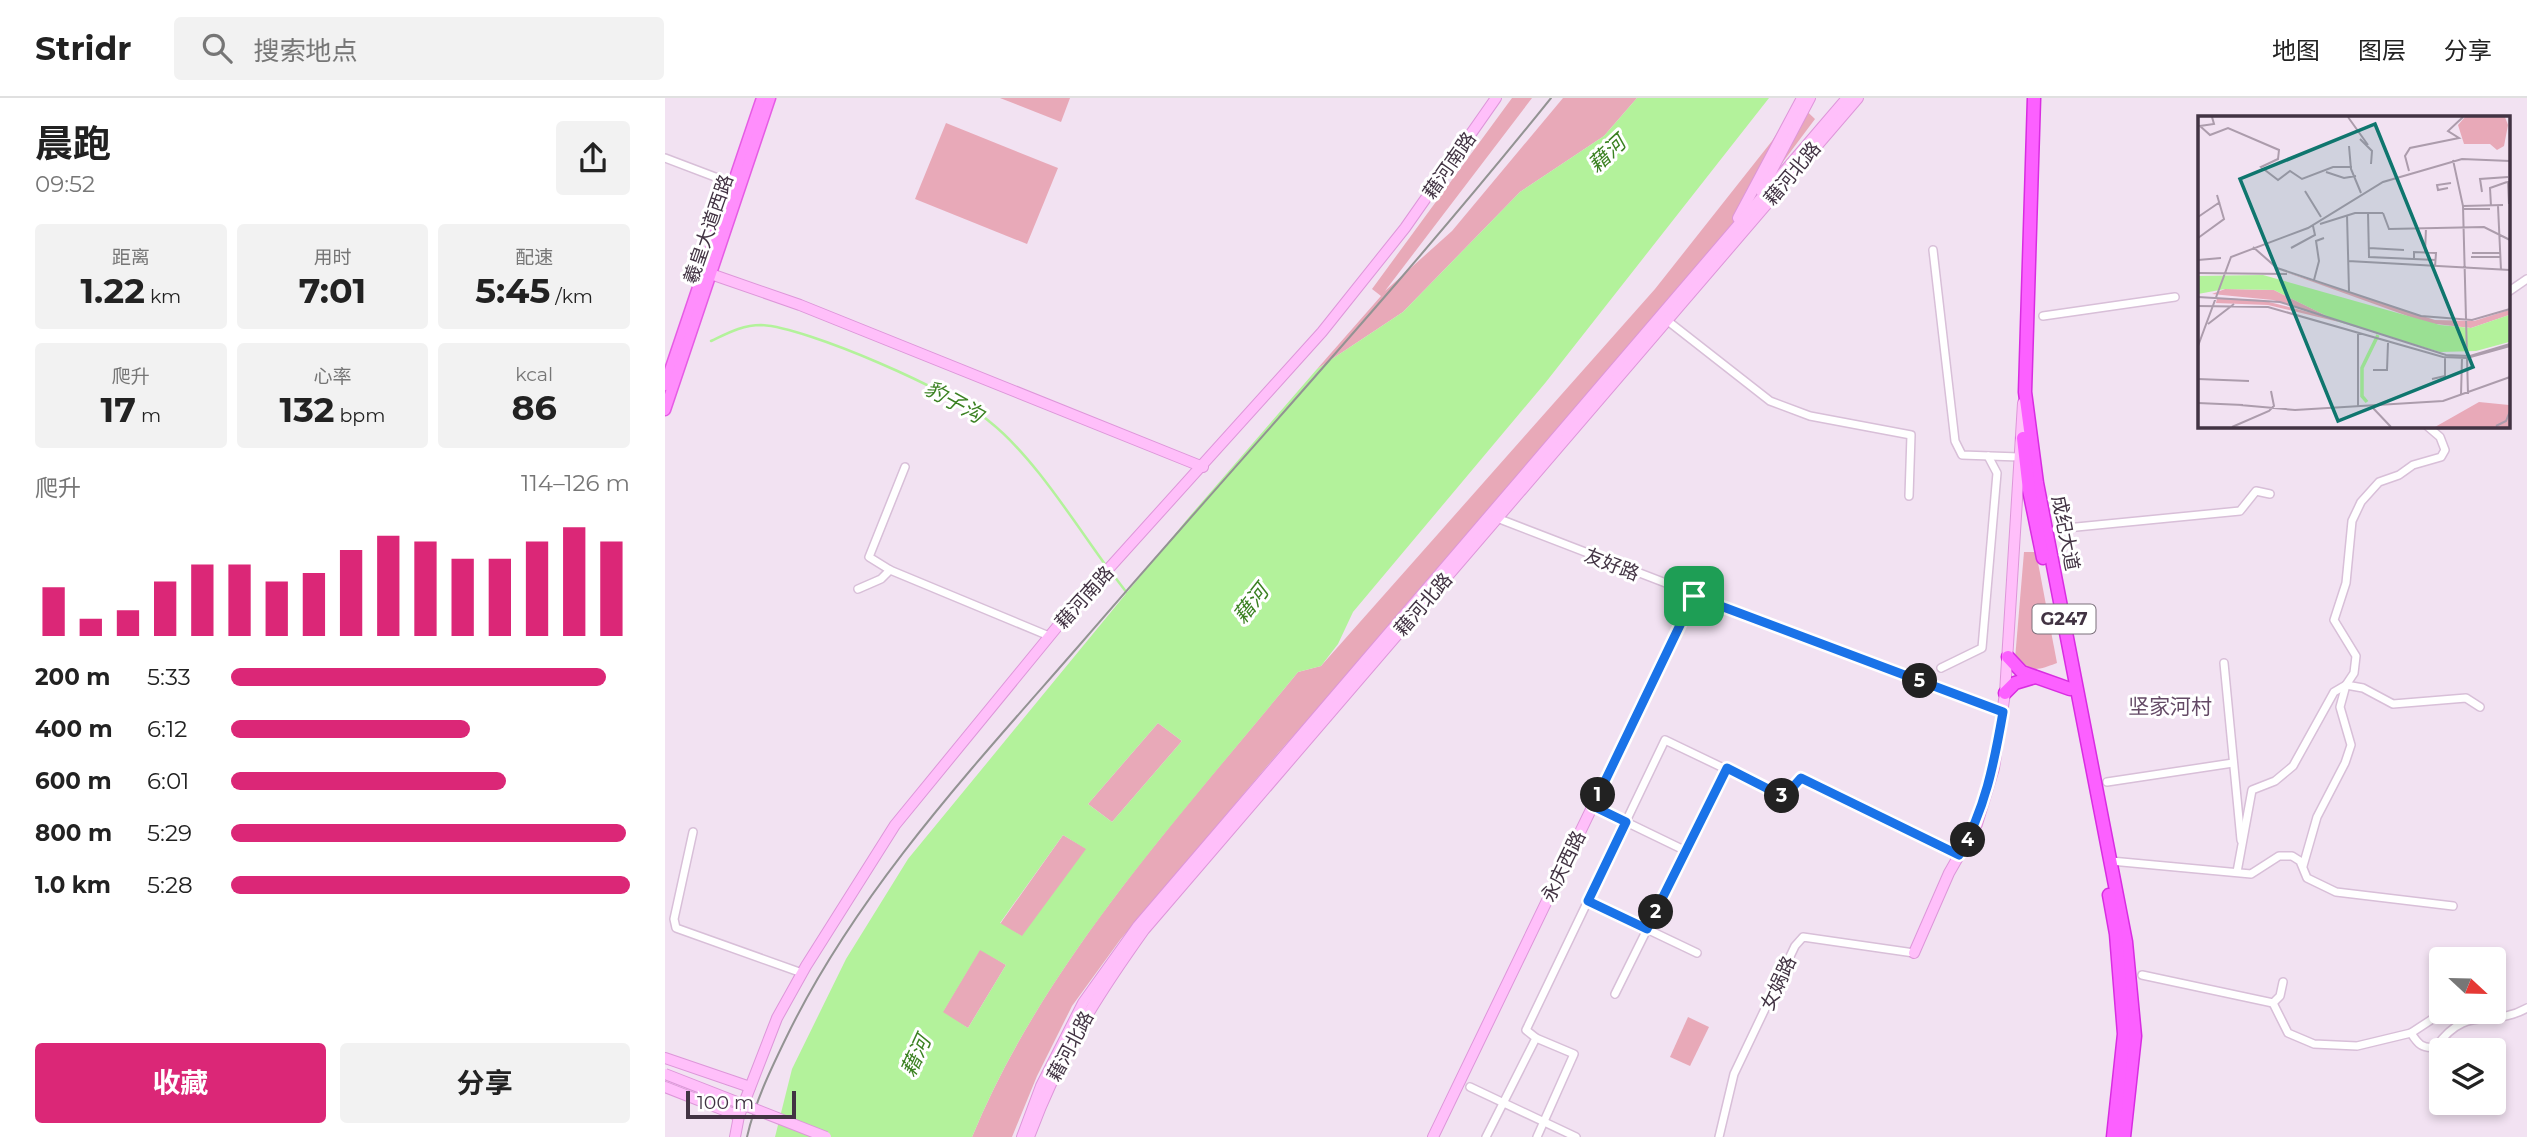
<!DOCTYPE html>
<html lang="zh">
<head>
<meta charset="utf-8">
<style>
  :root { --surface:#fff; --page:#f2f2f2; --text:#222; --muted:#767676; --line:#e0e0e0; --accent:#db2777 }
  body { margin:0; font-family:Montserrat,"Noto Sans SC",sans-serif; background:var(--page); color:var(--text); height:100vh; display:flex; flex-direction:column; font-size:26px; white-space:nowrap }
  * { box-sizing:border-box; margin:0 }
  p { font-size:23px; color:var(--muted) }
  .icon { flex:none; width:38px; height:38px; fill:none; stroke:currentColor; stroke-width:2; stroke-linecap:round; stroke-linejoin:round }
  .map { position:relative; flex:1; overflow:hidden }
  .panel { display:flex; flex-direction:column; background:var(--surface); width:665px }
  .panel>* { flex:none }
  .needle { width:46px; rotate:112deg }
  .tools { position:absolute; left:1764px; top:849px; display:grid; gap:14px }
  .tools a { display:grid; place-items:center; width:77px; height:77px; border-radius:7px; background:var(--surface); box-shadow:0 4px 10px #0003; font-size:35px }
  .scale { position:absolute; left:21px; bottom:18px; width:110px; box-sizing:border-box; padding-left:7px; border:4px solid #423343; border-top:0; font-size:19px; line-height:24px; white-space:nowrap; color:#423343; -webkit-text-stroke:5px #fff; paint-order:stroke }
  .pin { position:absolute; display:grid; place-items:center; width:60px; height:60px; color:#fff; margin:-30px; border-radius:14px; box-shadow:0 4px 10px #0006 }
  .km { position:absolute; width:35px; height:35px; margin:-18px; border-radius:50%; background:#222; color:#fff; font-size:19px; line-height:35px; text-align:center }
  .round { display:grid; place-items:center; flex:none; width:74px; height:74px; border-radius:7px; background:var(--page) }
  .overview { display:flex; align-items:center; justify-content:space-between; height:119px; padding:0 35px }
  h1 { font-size:38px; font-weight:700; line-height:52px }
  .stats { display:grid; grid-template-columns:repeat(3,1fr); gap:10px; height:119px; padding:7px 35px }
  .stats div { display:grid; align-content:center; border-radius:7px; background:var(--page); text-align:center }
  .stats b { font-size:35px; font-weight:700 }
  .stats small { font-size:19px; font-weight:400 }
  .stats p { font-size:19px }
  .chart { height:196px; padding:14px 35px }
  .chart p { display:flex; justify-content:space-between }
  .chart svg { width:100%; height:126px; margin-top:7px; stroke:var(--accent); stroke-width:6 }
  .action { display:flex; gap:14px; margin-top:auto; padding:14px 35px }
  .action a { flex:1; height:80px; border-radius:7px; background:var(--accent); color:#fff; font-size:28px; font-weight:700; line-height:80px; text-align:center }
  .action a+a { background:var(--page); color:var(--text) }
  ul { padding:0 35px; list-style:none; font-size:23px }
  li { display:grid; grid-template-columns:112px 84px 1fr; align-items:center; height:52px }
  li i { height:18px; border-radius:9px; background:var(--accent) }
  header { display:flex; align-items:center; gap:42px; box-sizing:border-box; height:98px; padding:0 35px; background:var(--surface); border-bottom:2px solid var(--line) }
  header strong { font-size:33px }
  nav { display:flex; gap:38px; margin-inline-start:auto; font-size:24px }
  .search { width:490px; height:63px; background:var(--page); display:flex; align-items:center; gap:18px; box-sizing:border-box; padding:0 24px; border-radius:7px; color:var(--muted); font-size:26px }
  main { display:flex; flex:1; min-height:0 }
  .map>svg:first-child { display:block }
</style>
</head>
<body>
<header>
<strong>Stridr</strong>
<div class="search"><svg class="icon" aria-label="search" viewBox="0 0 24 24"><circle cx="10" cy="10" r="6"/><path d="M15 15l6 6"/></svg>搜索地点</div>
<nav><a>地图</a><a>图层</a><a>分享</a></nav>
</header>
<main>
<section class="panel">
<div class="overview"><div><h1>晨跑</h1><p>09:52</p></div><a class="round"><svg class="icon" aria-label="share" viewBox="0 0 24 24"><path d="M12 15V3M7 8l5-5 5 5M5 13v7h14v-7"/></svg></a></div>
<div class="stats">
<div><p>距离</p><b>1.22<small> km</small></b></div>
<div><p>用时</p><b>7:01</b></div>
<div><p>配速</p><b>5:45<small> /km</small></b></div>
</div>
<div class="stats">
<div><p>爬升</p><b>17<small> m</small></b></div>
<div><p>心率</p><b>132<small> bpm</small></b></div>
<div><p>kcal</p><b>86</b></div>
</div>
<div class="chart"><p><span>爬升</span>114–126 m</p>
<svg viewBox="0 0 160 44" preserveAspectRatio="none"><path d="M5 44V27M15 44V38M25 44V35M35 44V25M45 44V19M55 44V19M65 44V25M75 44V22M85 44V14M95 44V9M105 44V11M115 44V17M125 44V17M135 44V11M145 44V6M155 44V11"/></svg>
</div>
<ul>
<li><b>200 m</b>5:33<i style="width:94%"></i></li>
<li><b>400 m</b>6:12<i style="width:60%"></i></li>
<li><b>600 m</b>6:01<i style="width:69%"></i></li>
<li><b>800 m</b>5:29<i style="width:99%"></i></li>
<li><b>1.0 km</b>5:28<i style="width:100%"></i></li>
</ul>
<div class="action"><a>收藏</a><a>分享</a></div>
</section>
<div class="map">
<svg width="1862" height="1039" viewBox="0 0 1862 1039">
  <rect width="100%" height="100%" fill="#f2e2f2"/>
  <g fill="#e8a9b8">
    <path d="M335,0H405L396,24Z"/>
    <path d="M847,0H867L720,193L787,133L898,0H972L939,38L855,94L738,214L652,271L716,198L707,191Z"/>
    <path d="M1132,4L1150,21L1094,96L806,437L614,654L455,842L407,908L372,978L347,1039H307C379,864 515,718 633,574L656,568L990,191L1107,43Z"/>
    <path d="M281,25L393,70L362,146L250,101Z"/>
    <path d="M1359,454H1371L1392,565C1374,572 1365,575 1350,561Z"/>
    <path d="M493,625L517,643L447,724L423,706Z"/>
    <path d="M398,737L422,751L358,839L335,826Z"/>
    <path d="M315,851L341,867L303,930L277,915Z"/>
    <path d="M1023,919L1044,929L1025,968L1005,959Z"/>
  </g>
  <path fill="#b3f29b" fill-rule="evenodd" d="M972,0H1104L881,284L688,514L673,546L656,568L633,574C515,719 379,864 307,1039H110L127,971L181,861L243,761L524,419L652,271L738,214L855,94L939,38ZM493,625L517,643L447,724L423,706ZM398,737L421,751L357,838L335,825ZM315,852L341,867L303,930L278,914Z"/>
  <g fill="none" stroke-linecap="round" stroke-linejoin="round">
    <g stroke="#b3f29b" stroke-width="2.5">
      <path d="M46,243C63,235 77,227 96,227C142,229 289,294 325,324C368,358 409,424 442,469"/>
      <path d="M446,474L462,495"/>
    </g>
    <defs>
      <g id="street">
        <path d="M0,60L58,82"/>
        <path d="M1268,152L1290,343L1297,357L1354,359"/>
        <path d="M28,175L41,158"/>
        <path d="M1843,194L1862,181"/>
        <path d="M1378,218L1510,199"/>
        <path d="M999,220L1105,303L1145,318L1246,337L1244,398"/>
        <path d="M240,369L204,459L225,472L384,538"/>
        <path d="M832,420L1338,615"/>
        <path d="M1391,431L1575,413L1591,393L1605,396"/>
        <path d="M193,491L216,481L225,472"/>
        <path d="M1559,565L1576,742"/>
        <path d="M1276,570L1317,550L1332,375L1323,358"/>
        <path d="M1442,684L1568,665"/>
        <path d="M928,708L1021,753"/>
        <path d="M28,734L9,821L11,830L137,875"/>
        <path d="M1446,763L1586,776L1614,758H1627L1635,763L1642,780L1671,794L1788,808"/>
        <path d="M1638,768L1652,719L1680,665L1686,647L1675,609L1681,587L1689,575L1691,558L1669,522L1681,485L1687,423L1696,404L1714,384L1734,377L1748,367L1776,359L1780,352L1775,339L1761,327"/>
        <path d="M1572,774L1587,692L1610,683L1628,668L1669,594L1681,587L1698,590L1728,606L1801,600L1815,609"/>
        <path d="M923,803L1032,855"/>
        <path d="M1477,877L1608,905L1615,898L1618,884"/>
        <path d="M950,896L1062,670"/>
        <path d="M1608,905L1623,935L1649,946L1692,948L1746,935L1778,914"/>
        <path d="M1746,935C1753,946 1757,951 1771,949C1802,905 1825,931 1862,910"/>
        <path d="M871,940L909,956L872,1039"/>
        <path d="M805,989L911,1039"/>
        <path d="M821,1039L871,940L861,932L1000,642L1119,699L1136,680L1294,757"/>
        <path d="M1054,1039L1069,976L1130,848L1138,839L1249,855"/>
      </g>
      <g id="secondary">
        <path d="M1096,93L1145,0"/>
        <path d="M1073,120L1137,0"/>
        <path d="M40,174L135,207L538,369"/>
        <path d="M1249,855L1284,775L1312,726L1329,670L1340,595L1358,305"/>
        <path d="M0,960L85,989"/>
        <path d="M0,989L74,1018"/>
        <path d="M70,1039L74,1018L112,920L141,868L230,727L401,518L657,234L740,130L831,0"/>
        <path d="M357,1039L376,988L418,905L473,828L1182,0"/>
        <path d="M364,1039C394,958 429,902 479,832L1193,0"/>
        <path d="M768,1039L1029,498"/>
      </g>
      <g id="primary">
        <path d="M0,287L97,0"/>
        <path d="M0,312L105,0"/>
      </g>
      <g id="highway">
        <path d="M1369,0L1360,294L1372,385L1461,844L1470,938L1459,1039"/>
        <path d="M1358,340L1364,392L1378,460"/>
        <path d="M1343,559L1357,574L1405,591"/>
        <path d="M1340,595L1350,585L1370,579"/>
        <path d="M1444,797L1451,836L1459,936L1448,1039"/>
      </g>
    </defs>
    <use href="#street" stroke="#d8bfd8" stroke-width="10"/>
    <use href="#secondary" stroke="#dd96d9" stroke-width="12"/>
    <use href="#primary" stroke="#e65ce4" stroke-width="13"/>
    <use href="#highway" stroke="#d82de1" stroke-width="15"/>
    <use href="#street" stroke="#fff" stroke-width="7"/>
    <use href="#secondary" stroke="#ffbffa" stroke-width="10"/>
    <use href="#primary" stroke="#ff8efc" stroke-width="10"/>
    <use href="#highway" stroke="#fc60ff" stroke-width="12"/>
    <path stroke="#939393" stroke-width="2" d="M82,1039C90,1004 105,973 121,940C193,791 310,667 418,543C574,362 737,186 886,0"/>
    <defs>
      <path id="secondary-bridge" d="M0,976L161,1039"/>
    </defs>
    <use href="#secondary-bridge" stroke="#dd96d9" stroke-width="12" stroke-linecap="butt"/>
    <use href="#secondary-bridge" stroke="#ffbffa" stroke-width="10"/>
  </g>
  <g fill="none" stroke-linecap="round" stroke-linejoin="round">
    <defs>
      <path id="route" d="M1029,498L1338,614C1329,666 1320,712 1294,757L1136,680L1119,699L1062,670L982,831L923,803L961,724L928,708Z"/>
    </defs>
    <use href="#route" stroke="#fff" stroke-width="14"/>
    <use href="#route" stroke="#1a73e8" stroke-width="9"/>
  </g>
  <g text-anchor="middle" stroke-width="6" stroke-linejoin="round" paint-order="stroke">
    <rect fill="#fff" stroke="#7b707b" stroke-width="2" x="1367.5" y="506.5" width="63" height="29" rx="5"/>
    <g font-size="18" font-weight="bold" fill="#423343">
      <text x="1399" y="527">G247</text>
    </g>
    <g font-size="19" fill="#423343" stroke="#fff">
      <text transform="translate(784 67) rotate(-55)" y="7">藉河南路</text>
      <text transform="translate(1127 75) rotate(-50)" y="7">藉河北路</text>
      <text transform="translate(43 131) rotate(-71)" y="7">羲皇大道西路</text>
      <text transform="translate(1401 435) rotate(79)" y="7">成纪大道</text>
      <text transform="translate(947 466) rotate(21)" y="7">友好路</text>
      <text transform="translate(419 499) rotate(-48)" y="7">藉河南路</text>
      <text transform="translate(758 506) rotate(-49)" y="7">藉河北路</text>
      <text transform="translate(898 768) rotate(-64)" y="7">永庆西路</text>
      <text transform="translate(1113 885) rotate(-65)" y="7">女娲路</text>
      <text transform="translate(405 948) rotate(-62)" y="7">藉河北路</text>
    </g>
    <g font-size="21" font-style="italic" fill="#3b8122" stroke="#fff">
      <text transform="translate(942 56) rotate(-43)" y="7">藉河</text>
      <text transform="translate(289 304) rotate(29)" y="7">豹子沟</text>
      <text transform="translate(586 506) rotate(-52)" y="7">藉河</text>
      <text transform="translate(251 958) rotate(-65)" y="7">藉河</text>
    </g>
    <g font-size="21" fill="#644a66" stroke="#fff">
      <text x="1505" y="616">坚家河村</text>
    </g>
  </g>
  <g transform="translate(1533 18)">
    <rect width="312" height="312" fill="#f2e2f2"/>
    <path d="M267,1H307L310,9L306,30L299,34L292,28H266L260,9ZM82,154L237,204L276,205L311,194V199L273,212L229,207ZM27,173L76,174L141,206L70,189L18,187L19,182L63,184L122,199L75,184L14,178ZM281,286L311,289V311H237Z" fill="#e8a9b8"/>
    <path d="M65,159L242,209L273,212L311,199V226L278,235L242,236L141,206L76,174L27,173L0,178V160Z" fill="#b3f29b"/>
    <path fill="none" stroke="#b3f29b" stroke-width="3.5" d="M169,286L164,280V252L180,219"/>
    <path fill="none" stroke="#ac9cac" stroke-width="2" d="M14,1L16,8L2,10L12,19L30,12L81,34L80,43L63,51L80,64L92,55L104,63L135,51H154M150,1L170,29M162,23L174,35L173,48M151,30L153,53L163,77M255,44L265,90L270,278M211,55L207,40L212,32L261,22L250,15L265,1M128,56L146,62L158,60M310,65L311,88M250,72L240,74L239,69L253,67M107,75L123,101M284,76L282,63L310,61M265,90L305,89M293,90L292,72L309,66M300,90L303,154M265,93H292M170,97L171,141L238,144M185,97L191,113L286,111L312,124M149,99L151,175M0,101L22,86M122,108L157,97H185M0,122L26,103L19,79M55,131L79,152L223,200L274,204L312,193M93,132L117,119L115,110M171,132L206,134M227,137L228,112M274,137H302M273,141H302M216,142V136L238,137L237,151M0,144L23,142M150,145L312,154M0,157L89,158M116,164L121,145L118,125L126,122M0,181L82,186L248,239L272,240L312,228M0,190L70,191L245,241L269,242L312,230M10,208L36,188M160,216V291M0,230L33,141L110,112L185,66L264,43L312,45M175,254H189L190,227M0,263L51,265M234,263L247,260V241M263,279L264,242M0,287L45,289M42,289L97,294L245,285L312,261M175,292L193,311M298,310L308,305L312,295M34,311L71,295L76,290L73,275"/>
    <path fill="#0f766e" fill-opacity="0.15" stroke="#0f766e" stroke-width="3.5" d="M177,8L275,251L140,305L42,63Z"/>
    <rect width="312" height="312" fill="none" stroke="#423343" stroke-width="3.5"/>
  </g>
</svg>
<div class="tools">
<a><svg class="needle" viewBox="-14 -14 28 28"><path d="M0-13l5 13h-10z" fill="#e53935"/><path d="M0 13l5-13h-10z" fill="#767676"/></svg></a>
<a><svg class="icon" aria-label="layers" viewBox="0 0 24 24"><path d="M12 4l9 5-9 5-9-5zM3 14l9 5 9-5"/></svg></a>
</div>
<div class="scale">100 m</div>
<div class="pin" style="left:1029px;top:498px;background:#1e9e55"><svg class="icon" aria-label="arrive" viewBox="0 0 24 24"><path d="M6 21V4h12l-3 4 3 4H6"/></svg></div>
<b class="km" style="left:933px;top:697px">1</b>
<b class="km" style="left:991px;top:814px">2</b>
<b class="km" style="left:1117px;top:698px">3</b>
<b class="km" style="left:1303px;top:742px">4</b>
<b class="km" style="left:1255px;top:583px">5</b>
</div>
</main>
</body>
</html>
